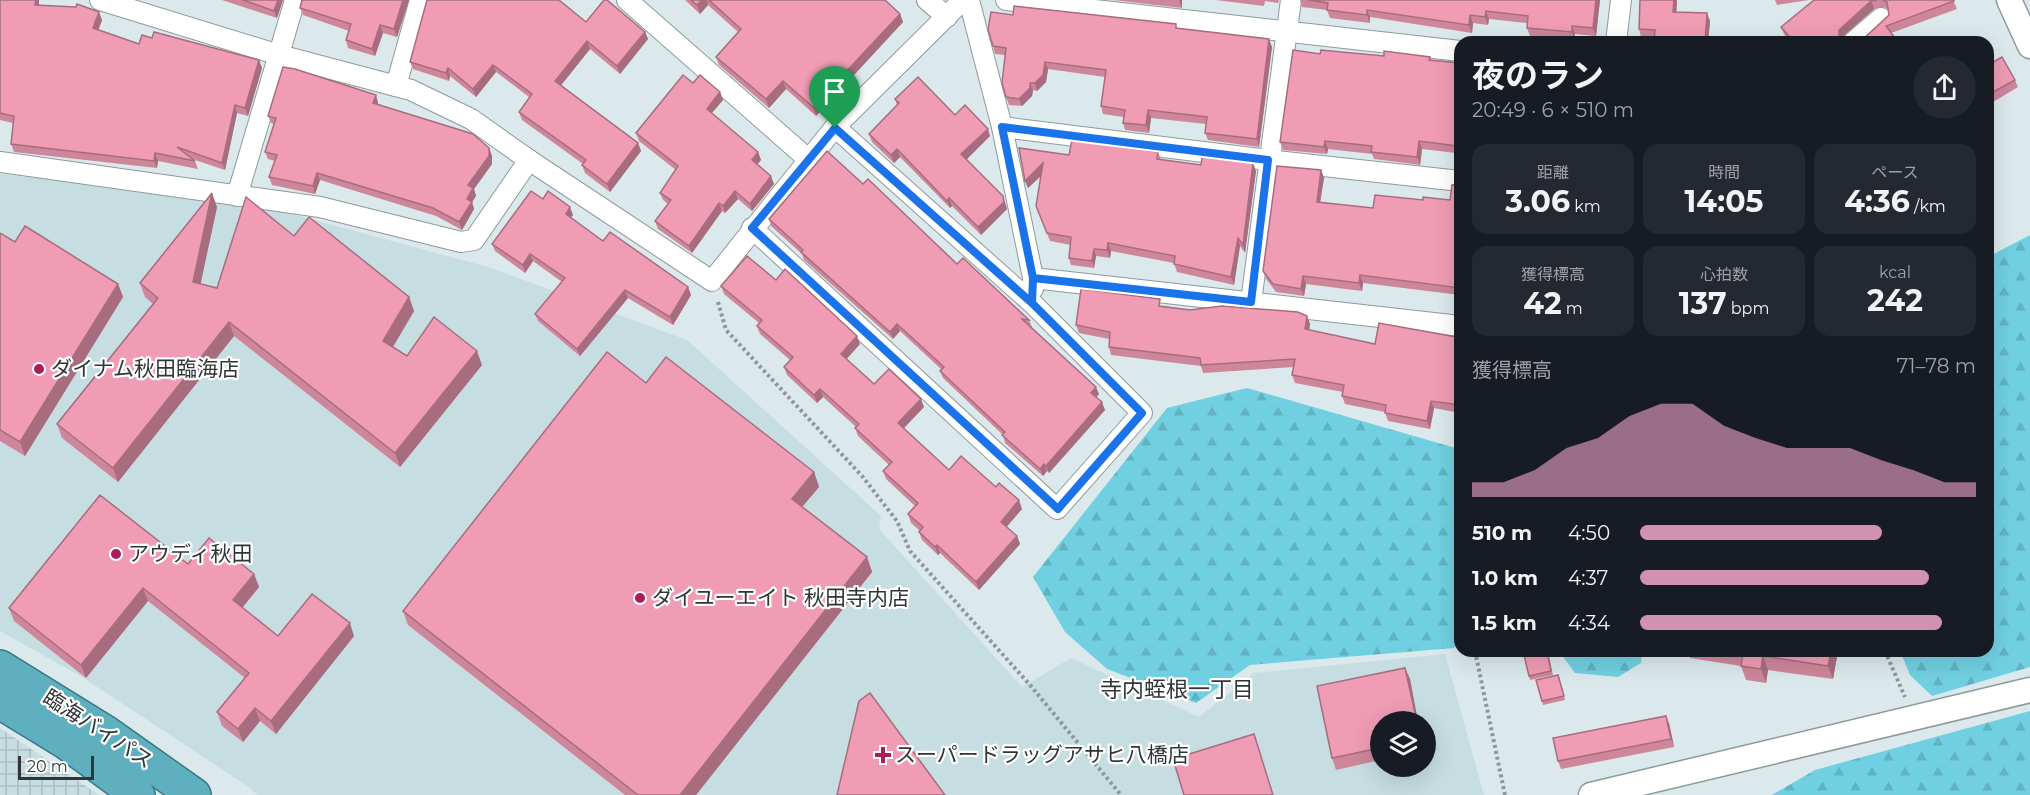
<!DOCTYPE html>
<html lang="ja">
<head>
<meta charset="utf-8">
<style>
  :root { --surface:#171b24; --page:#242831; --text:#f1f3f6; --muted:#9ea1a6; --accent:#d192b0 }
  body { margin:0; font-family:Montserrat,"Noto Sans JP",sans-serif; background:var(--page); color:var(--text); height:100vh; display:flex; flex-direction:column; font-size:22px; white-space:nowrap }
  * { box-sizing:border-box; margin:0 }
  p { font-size:20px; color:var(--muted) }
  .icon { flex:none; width:33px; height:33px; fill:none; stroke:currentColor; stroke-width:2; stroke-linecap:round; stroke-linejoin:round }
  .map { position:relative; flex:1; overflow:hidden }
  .sheet { position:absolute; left:1454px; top:36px; width:540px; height:621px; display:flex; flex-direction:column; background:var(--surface); border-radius:18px; box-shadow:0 6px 24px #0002 }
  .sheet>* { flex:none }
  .controls { position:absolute; left:1370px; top:711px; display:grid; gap:12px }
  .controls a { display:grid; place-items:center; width:66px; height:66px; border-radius:50%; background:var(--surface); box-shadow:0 6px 24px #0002; font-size:30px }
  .scale { position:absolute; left:18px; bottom:15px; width:76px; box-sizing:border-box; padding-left:6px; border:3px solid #303637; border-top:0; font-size:16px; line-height:21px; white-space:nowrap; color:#303637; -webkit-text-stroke:4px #fff; paint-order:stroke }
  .pin { position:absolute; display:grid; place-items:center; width:51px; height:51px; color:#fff; margin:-62px -26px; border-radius:50% 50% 50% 0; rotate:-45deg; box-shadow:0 0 6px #0007 }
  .pin .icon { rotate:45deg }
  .round { display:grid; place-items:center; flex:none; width:63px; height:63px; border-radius:32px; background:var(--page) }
  .head { display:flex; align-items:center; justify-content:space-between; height:102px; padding:0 18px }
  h1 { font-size:33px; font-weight:700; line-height:45px }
  .metrics { display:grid; grid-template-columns:repeat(3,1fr); gap:9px; height:102px; padding:6px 18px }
  .metrics div { display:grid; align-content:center; border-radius:15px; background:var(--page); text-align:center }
  .metrics b { font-size:30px; font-weight:700 }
  .metrics small { font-size:16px; font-weight:400 }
  .metrics p { font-size:16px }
  .chart { height:168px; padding:12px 18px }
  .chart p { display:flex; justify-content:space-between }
  .chart svg { width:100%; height:108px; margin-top:6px; fill:var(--accent); opacity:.7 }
  ul { padding:0 18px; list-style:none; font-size:20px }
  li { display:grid; grid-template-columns:96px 72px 1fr; align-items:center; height:45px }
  li i { height:15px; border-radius:8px; background:var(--accent) }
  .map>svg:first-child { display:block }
</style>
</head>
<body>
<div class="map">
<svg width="2030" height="795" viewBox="0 0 2030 795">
  <defs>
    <pattern id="industrial-grid" width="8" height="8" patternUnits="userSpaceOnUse" patternTransform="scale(1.5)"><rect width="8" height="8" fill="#c6dde1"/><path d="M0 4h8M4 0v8" fill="none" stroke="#aabec2"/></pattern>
    <pattern id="forest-firs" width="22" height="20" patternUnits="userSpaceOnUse" patternTransform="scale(1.5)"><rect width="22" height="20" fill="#70d0e1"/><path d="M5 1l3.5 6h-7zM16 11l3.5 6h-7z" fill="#61b3c2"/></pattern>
  </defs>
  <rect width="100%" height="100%" fill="#dbe9ec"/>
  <path fill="#c6dde1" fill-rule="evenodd" d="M0,174L236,199L488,267L687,340L881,516L879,529L1022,687L1071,658L1199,717L1254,673L1445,654L1484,795H257L249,787L82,677L0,631ZM1380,722H1425V766H1380Z"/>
  <path fill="url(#industrial-grid)" d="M0,728L99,795H0Z"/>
  <g fill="url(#forest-firs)">
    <path d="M2030,235V667L1932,696L1910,675L1900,651H1988V257Z"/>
    <path d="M1247,388L1459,449V644L1454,648L1250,665L1196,703L1107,669L1065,632L1033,577L1167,408Z"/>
    <path d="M1559,651H1642L1641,663L1618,677L1575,673Z"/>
    <path d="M2030,711V795H1772L1815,770Z"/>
  </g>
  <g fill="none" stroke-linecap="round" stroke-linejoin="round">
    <defs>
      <g id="minor">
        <path d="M100,0L279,55L411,90L471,119L529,160"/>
        <path d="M627,0L809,160"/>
        <path d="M927,0L947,17"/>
        <path d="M969,0L1002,127L1033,278V289"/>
        <path d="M1006,0L1460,51"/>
        <path d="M1616,42L1621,0"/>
        <path d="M1853,42L1881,18"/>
        <path d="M396,86L420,0"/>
        <path d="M1002,127L1268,160L1460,181"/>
        <path d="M0,162L320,207L461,242L474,240L529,160L712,281L835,127L963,0"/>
        <path d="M237,196L295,0"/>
        <path d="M752,228L1057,509L1142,413L1032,303L835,127"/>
        <path d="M1033,278L1460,326"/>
        <path d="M1251,302L1291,0"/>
      </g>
      <g id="tertiary">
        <path d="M2009,0L2030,46"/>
        <path d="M1591,795L2030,690"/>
      </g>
      <g id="trunk">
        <path d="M0,667L105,732L194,795"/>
        <path d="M0,702L67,743L138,795"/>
      </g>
    </defs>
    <use href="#minor" stroke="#8d9a9d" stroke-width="22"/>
    <use href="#tertiary" stroke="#8d9a9d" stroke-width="27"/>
    <use href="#trunk" stroke="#357884" stroke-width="36"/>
    <g stroke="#8d979a" stroke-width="4" stroke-dasharray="3 3" stroke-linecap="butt">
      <path d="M718,302L726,330L862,476L897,521L910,551L1030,685L1121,795"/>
      <path d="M1475,651L1505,795"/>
      <path d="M1885,651L1905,697"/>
    </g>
    <use href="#minor" stroke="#fff" stroke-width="20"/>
    <use href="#tertiary" stroke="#fff" stroke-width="24"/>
    <use href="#trunk" stroke="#5fb0be" stroke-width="33"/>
  </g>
  <g fill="#ce869b">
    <path d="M0,0H39V5L102,20L98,30L139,44L262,68L248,116L237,113L225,170L192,159L195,161L198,169L158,161L157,168L14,152L11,144L13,123L0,120Z"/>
    <path d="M222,0H283L277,18Z"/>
    <path d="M302,0H409L397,37L383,33L375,56L348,48L346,40L349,31L303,15L300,8Z"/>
    <path d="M685,0H885L900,14L903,22L816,116L786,89L769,108L719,65L716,57L738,32L708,5L700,14Z"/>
    <path d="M1113,0H1182V8Z"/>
    <path d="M1216,0H1279L1278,3L1265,1L1264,6Z"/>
    <path d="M1300,0H1600L1596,36L1575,34L1574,40L1530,36L1527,28V23L1489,19L1488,25L1473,23L1472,33L1370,17V23L1330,18L1327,10L1302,7Z"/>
    <path d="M1640,0H1677L1676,12L1710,21L1708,42H1654L1655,38L1641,37L1639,29Z"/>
    <path d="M1775,0H1809L1777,5Z"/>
    <path d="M1814,0H1953L1957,9L1891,33L1860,42L1889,15L1888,9L1884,7L1874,9L1842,37V41L1843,42H1790L1784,34L1781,27Z"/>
    <path d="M1013,15L1178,29L1272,47L1259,147L1208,140L1205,133L1206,124L1151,118L1149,133L1125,130L1123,123V117L1103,114L1101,106L1105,77L1048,69L1046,82L1037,91L1033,90L1032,96L1022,106L1009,105L1006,97L1005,55L995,54L993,46Z"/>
    <path d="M586,22L645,32L648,39L620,74L590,49L561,85L638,143L641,151L610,192L585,173L582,165L583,164L522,120L519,112L529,97L496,72L476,97L450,76L449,81L413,69L410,62Z"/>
    <path d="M1320,54L1430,57L1431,60L1460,63V169H1458L1455,161L1456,153L1422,149L1420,165L1374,159L1372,154L1328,149L1327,154L1283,150L1280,142Z"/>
    <path d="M1988,65L2015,80L2018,87L1988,105Z"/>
    <path d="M693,83L720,92L723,100L712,113L758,152L761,160L757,164L774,184L752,211L738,199L725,213L722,211L692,253L658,229L655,221L668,204L663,200L660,193L676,170L639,141L636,133Z"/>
    <path d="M376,95L378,103V104L489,148L492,156V164L474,189L476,196L472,202L474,209L462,230L436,216L320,180L315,194L272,185L269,177L275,161L268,159L265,152L274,124L271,123L268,116Z"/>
    <path d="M895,99L955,115L990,136L966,160L1005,203L1007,209L981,235L952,206L950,208L900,157L894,163L872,142L869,134L897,105Z"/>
    <path d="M1158,152L1161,160L1256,171L1245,253L1240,246L1234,285L1177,272L1174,263L1111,251L1110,258L1096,256L1094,268L1071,265L1069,258L1071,245L1050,241L1036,206L1041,176L1028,188L1025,181L1069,155Z"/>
    <path d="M1321,170L1324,178L1320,202L1373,208L1423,200H1450L1460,184V295L1363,283L1362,291L1306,284L1304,296L1276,292L1266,279L1263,271Z"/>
    <path d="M863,184L957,264L1029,320L1032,327H1031L1099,394L1096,397L1105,410L1049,473L1047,471L1043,476L1005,443L1003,435L943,378L940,371L941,369L900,331L893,339L804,260L802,254L771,226L769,219Z"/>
    <path d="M543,199L573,215L571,218L603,241L688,287L691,295L673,325L628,298L580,356L538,321L535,314L562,282L533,261L525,273L495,251L492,244Z"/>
    <path d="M217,207L200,284L217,288L294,236L409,297L414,311L393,347L407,356L482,365L400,467L234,336L118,482L62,438L57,424L153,304L145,297L140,283Z"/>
    <path d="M0,233L15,242L118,284L123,297L25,456L0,441Z"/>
    <path d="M776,280L860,344L846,359L874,384L924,407L904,428L949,470L996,487L1022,509L1006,527L1017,536L1020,544L979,590L940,553L938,555L922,540L919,532L920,531L911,523L908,514L915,506L886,479L883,471L889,465L858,436L855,428L856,427L823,397L817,403L787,375L784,367L790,360L760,334L757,326L759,323L724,294L721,286Z"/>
    <path d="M1163,306L1190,310L1307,316L1310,324L1309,330L1375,344L1457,337L1460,329V413L1434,408L1430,429L1388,421L1385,412L1345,404L1342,396L1343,392L1295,383L1292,375L1294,367L1203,373L1201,366L1111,355L1109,347V339L1079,333L1076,325Z"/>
    <path d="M646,383L814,472L819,487L802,507L867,557L872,572L696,795H625L408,625L403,611Z"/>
    <path d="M188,564L254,574L259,587L242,608L278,636H354L276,734L260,721L243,742L222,726L217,712L245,678L148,601L86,678L14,621L9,608Z"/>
    <path d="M1548,651L1553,675L1530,680L1529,676Z"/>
    <path d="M1688,651H1838L1833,679L1768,670L1766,683L1746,680L1741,666L1690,658Z"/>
    <path d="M1405,668L1410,679L1418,722H1380V760L1336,770L1332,758Z"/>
    <path d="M1558,675L1565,700L1543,705L1542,701Z"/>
    <path d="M1669,723L1674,747L1561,769L1558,761Z"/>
  </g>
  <g fill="#a76d7e">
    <path d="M36,0H39L38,12L35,5Z"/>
    <path d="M278,0H283L277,18L274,11Z"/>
    <path d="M403,0H409L397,37L394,29Z"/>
    <path d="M702,0H707L708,5L700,14L697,5Z"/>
    <path d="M1179,0H1182V8Z"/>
    <path d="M1596,0H1600L1596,36L1593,28Z"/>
    <path d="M1674,0H1677L1676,20L1673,12Z"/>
    <path d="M1871,1L1874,9L1842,37V42L1839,37V30Z"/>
    <path d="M1367,10L1370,17V23L1367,15Z"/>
    <path d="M1486,11L1489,19L1488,25L1485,17Z"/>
    <path d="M99,12L102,20L96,36L93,28Z"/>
    <path d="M1707,13L1710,21L1708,42H1705Z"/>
    <path d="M900,14L903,22L816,116L813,107Z"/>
    <path d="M1470,15L1473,23L1472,33L1469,25Z"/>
    <path d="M380,25L383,33L375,56L372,49Z"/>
    <path d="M1572,26L1575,34L1574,40L1572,32Z"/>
    <path d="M645,32L648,39L620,74L617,66Z"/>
    <path d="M1269,39L1272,47L1259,147L1257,139Z"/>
    <path d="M587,41L590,49L558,89L555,81Z"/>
    <path d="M259,60L262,68L248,116L245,108Z"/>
    <path d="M1045,62L1048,69L1046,82L1037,91L1035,83Z"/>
    <path d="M493,65L496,72L476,97L473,89Z"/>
    <path d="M448,68L450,76L449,81L446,73Z"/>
    <path d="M783,81L786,89L769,108L766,99Z"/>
    <path d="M1030,83L1033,90L1032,96L1022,106L1019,99Z"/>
    <path d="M720,92L723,100L709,116L707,109Z"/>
    <path d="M376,95L378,103L376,110L373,103Z"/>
    <path d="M235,105L237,113L225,170L222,163Z"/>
    <path d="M1148,110L1151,118L1149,133L1146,125Z"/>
    <path d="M988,129L990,136L964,162L961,154Z"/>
    <path d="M1325,141L1328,149L1327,154L1324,147Z"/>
    <path d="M1419,141L1422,149L1420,165L1417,157Z"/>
    <path d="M638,143L641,151L610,192L607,184Z"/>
    <path d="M489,148L492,156V164L474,189L476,196L472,202L474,209L462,230L459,222L468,185Z"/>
    <path d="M897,149L900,157L894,163L891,155Z"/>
    <path d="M758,152L761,160L755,167L752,160Z"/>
    <path d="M155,153L158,161L157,168L154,161Z"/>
    <path d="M1043,163L1046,171L1028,188L1025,181Z"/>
    <path d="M1253,163L1256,171L1245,253L1243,245Z"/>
    <path d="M1321,170L1324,178L1319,209L1317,202Z"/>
    <path d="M317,173L320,180L315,194L313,186Z"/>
    <path d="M771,176L774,184L752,211L750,204Z"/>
    <path d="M735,191L738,199L725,213L723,206Z"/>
    <path d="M212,193L217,207L198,296L193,282Z"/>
    <path d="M1003,196L1007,209L981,235L978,227Z"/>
    <path d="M949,198L952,206L950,208L947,201Z"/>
    <path d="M719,203L722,211L692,253L689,246Z"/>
    <path d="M570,207L573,215L568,221L566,214Z"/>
    <path d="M1238,238L1240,246L1234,285L1231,277Z"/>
    <path d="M1108,243L1111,251L1110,258L1107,250Z"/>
    <path d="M1094,249L1096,256L1094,268L1092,261Z"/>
    <path d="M530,254L533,261L525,273L523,265Z"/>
    <path d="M1360,275L1363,283L1362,291L1359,283Z"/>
    <path d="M1303,276L1306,284L1304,296L1301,289Z"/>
    <path d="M118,284L123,297L25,456L20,442Z"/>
    <path d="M688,287L691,295L673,325L670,317Z"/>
    <path d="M625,290L628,298L580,356L577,349Z"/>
    <path d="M409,297L414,311L388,355L383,341Z"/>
    <path d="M1307,316L1310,324L1308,337L1305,329Z"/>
    <path d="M229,322L234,336L118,482L113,468Z"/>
    <path d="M897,324L900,331L893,339L890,332Z"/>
    <path d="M857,336L860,344L844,362L841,354Z"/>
    <path d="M477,351L482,365L400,467L395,453Z"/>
    <path d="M1096,387L1099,394L1094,400L1091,393Z"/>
    <path d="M820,389L823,397L817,403L814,395Z"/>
    <path d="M921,399L924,407L901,431L898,423Z"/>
    <path d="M1431,401L1434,408L1430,429L1427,421Z"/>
    <path d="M1102,402L1105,410L1049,473L1046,466Z"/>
    <path d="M1044,464L1047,471L1043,476L1040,469Z"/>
    <path d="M814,472L819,487L797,513L792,499Z"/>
    <path d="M1019,500L1022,509L1004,530L1001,522Z"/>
    <path d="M1017,536L1020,544L979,590L976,582Z"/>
    <path d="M937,545L940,553L938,555L935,547Z"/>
    <path d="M867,557L872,572L696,795H680Z"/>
    <path d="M254,574L259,587L238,613L233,600Z"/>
    <path d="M143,588L148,601L86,678L81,665Z"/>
    <path d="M350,623L354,636L276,734L271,721Z"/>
    <path d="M1831,651H1838L1833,679L1828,666Z"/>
    <path d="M1763,656L1768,670L1766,683L1761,669Z"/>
    <path d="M1405,668L1410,679L1418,722H1417Z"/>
    <path d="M255,708L260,721L243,742L238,729Z"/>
    <path d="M1666,716L1669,723L1674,747L1671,739Z"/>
  </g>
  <g fill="#ef9cb4" stroke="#a76d7e" stroke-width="1.5">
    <path d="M0,0H36L35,5L76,7L77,4L99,12L93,28L139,44L142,35L152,38L154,32L259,60L245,108L235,105L222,163L177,147L195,161L155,153L154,161L11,144L14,116L0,113Z"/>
    <path d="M243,0H278L274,11Z"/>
    <path d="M302,0H403L394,29L380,25L372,49L346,40L351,24L300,8Z"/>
    <path d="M427,0H559L586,22L604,0H607L645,32L617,66L587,41L555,81L638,143L607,184L582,165L586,160L519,112L532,94L493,65L473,89L448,68L446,73L410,62Z"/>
    <path d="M691,0H702L697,5Z"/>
    <path d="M709,0H885L900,14L813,107L783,81L766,99L716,57L741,29Z"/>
    <path d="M1308,0H1596L1593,28L1572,26V32L1527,28L1528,16L1486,11L1485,17L1470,15L1469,25L1367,10V15L1327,10L1328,3Z"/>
    <path d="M1640,0H1674L1673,12L1707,13L1705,42H1654L1655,30L1639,29Z"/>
    <path d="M1814,0H1877L1871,1L1839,30V37L1843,42H1794L1781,27Z"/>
    <path d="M1883,0H1953L1954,1L1886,26L1898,42H1860L1889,15L1887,2Z"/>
    <path d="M1014,6L1176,24V28L1269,39L1257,139L1205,133L1207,117L1148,110L1146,125L1123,123L1125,110L1101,106L1106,70L1045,62L1043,75L1035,83H1030V88L1019,99L1006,97L1002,83L1006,48L993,46L988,30L991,12L1013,15Z"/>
    <path d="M1293,50L1320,54L1321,50L1384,56V51L1430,57L1429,60L1460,63V162L1455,161L1457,146L1419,141L1417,157L1371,152L1372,146L1325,141L1324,147L1280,142Z"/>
    <path d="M2002,57L2015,80L1988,95V65Z"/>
    <path d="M283,67L295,69L376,95L373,103L473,134L489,148V156L468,185L473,188L467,199L472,202L459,222L433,208L317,173L313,186L269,177L277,155L265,152L276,118L268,116Z"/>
    <path d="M683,75L693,83L700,75L720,92L707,109L758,152L752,160L771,176L750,204L735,191L723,206L719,203L689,246L655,221L671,200L660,193L678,166L636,133Z"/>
    <path d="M918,77L955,115L965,105L988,129L961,154L1003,196L1004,202L978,227L949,198L947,201L897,149L891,155L869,134L899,103L895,99Z"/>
    <path d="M1072,140L1158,152L1157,159L1201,165L1202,157L1253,163L1243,245L1238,238L1231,277L1174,264L1175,256L1108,243L1107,250L1094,249L1092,261L1069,258L1071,237L1047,233L1036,206L1043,163L1025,181L1019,148L1069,155Z"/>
    <path d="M827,151L863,184L868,179L957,264L963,258L1029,320L1022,319L1096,387L1091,393L1102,402L1046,466L1044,464L1040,469L1002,435L1005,432L940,371L944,367L897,324L890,332L801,252L803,250L769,219Z"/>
    <path d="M1277,166L1321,170L1317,202L1373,208L1375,195L1423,200V197L1450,200L1452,185L1460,184V288L1360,275L1359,283L1303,276L1301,289L1273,284L1263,271Z"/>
    <path d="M531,191L543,199L548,191L570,207L566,214L603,241L610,232L688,287L670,317L625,290L577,349L535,314L565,278L530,254L523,265L492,244Z"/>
    <path d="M212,193L193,282L217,288L246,197L294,236L309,217L409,297L383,341L407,356L434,317L477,351L395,453L229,322L113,468L57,424L158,298L140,283Z"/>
    <path d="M25,226L118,284L20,442L0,430V233L15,242Z"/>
    <path d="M747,256L776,280L785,269L857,336L841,354L874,384L889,369L921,399L898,423L949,470L961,456L996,487L999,483L1019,500L1001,522L1017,536L976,582L937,545L935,547L919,532L923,527L908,514L918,503L883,471L892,462L855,428L859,424L820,389L814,395L784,367L793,357L757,326L762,320L721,286Z"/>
    <path d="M1081,289L1160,299L1159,306L1190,310L1222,306L1298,312L1307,316L1305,329L1375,344L1379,323L1457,337L1458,330L1460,329V405L1431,401L1427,421L1385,413L1386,405L1342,396L1344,385L1292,375L1295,359L1201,365L1200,358L1109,347L1110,332L1076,325Z"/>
    <path d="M607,352L646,383L666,357L814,472L792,499L867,557L680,795H638L403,611Z"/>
    <path d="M100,495L188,564L209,538L254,574L233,600L278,636L312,594L350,623L271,721L255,708L238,729L217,712L249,673L143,588L81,665L9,608Z"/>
    <path d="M1523,651H1547L1551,671L1529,676Z"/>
    <path d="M1730,651H1831L1828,666L1763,656L1761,669L1741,666L1743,653Z"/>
    <path d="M1405,668L1417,722H1380V748L1332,758L1317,686Z"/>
    <path d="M1558,675L1564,696L1542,701L1536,680Z"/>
    <path d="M870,693L945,795H837L859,701Z"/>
    <path d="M1666,716L1671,739L1558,761L1553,738Z"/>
    <path d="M1254,734L1273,795H1184L1173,759Z"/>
  </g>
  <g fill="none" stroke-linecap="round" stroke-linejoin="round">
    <defs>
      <path id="route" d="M835,128L752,228L1058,509L1142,413L1032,303L1033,278L1002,127L1268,160L1251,302L1033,278L1032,303L835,128"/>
    </defs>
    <use href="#route" stroke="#fff" stroke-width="12"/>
    <use href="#route" stroke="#1a73e8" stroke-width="8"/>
  </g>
  <g fill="#aa1c5a" stroke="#fff" stroke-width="2">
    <circle cx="39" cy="369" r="6"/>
    <circle cx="116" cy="554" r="6"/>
    <circle cx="640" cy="598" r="6"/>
    <path d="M880 746h6v6h6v6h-6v6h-6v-6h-6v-6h6z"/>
  </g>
  <g text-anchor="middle" stroke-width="4.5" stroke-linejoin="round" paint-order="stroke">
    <g font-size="21" fill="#303637" stroke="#fff" text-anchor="start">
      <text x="51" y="376">ダイナム秋田臨海店</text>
      <text x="128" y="561">アウディ秋田</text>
      <text x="652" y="605">ダイユーエイト 秋田寺内店</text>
      <text x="895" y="762">スーパードラッグアサヒ八橋店</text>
    </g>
    <g font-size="21" fill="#303637" stroke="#fff">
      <text transform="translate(98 729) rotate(33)" y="7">臨海バイパス</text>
    </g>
    <g font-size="22" fill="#303637" stroke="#fff">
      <text x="1177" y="697">寺内蛭根一丁目</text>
    </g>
  </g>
</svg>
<div class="controls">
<a><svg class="icon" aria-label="layers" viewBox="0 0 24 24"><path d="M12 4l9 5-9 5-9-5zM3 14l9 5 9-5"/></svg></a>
</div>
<div class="scale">20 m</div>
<div class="pin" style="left:835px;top:128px;background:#1e9e55"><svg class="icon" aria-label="arrive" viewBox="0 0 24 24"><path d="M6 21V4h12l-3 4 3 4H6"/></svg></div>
<section class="sheet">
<div class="head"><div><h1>夜のラン</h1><p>20:49 · 6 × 510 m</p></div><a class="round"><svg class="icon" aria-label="share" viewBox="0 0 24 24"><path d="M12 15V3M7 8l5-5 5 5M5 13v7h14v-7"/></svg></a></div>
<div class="metrics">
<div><p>距離</p><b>3.06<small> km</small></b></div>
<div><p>時間</p><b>14:05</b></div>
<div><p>ペース</p><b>4:36<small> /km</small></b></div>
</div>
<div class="metrics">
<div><p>獲得標高</p><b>42<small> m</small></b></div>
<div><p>心拍数</p><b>137<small> bpm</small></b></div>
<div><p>kcal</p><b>242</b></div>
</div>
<div class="chart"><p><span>獲得標高</span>71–78 m</p>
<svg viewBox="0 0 160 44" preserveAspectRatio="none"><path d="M0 44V38L10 38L20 33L30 24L40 20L50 11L60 6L70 6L80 15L90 20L100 24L110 24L120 24L130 29L140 33L150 38L160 38V44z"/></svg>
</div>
<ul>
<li><b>510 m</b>4:50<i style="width:72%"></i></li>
<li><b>1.0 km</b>4:37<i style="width:86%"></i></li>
<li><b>1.5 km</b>4:34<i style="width:90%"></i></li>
</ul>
</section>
</div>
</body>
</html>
